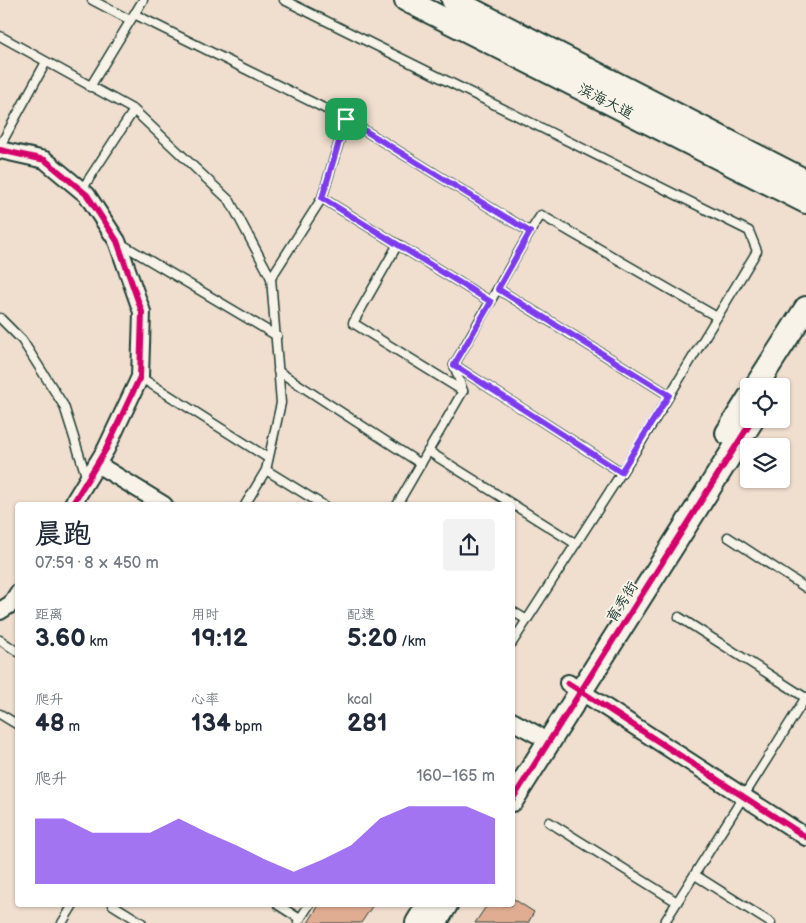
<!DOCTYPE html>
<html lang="zh">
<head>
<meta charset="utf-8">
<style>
  :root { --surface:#fff; --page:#f2f2f3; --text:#1f2937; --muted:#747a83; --accent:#7c3aed }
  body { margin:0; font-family:"Balsamiq Sans","LXGW WenKai TC",sans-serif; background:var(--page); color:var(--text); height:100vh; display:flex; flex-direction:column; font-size:19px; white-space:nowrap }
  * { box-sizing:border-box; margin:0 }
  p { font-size:16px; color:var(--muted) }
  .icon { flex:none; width:28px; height:28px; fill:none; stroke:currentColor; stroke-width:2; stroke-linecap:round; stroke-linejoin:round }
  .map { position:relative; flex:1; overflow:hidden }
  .drawer { position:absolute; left:15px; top:502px; width:500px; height:405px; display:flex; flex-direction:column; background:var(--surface); border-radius:5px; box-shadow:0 1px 4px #0004 }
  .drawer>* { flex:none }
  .buttons { position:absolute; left:740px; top:378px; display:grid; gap:10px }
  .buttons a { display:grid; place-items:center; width:50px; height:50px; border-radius:5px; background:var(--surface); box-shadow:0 1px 4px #0004; font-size:25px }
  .pin { position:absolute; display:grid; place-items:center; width:42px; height:42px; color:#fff; margin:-21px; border-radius:10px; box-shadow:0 2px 8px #0006 }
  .round { display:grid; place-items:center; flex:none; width:52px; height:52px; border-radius:5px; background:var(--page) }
  .headline { display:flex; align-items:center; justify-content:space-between; height:85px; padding:0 20px }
  h1 { font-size:28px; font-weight:700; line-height:38px }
  .stats { display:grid; grid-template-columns:repeat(3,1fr); gap:8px; height:85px; padding:5px 20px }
  .stats div { display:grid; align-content:center }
  .stats b { font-size:25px; font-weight:700 }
  .stats small { font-size:14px; font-weight:400 }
  .stats p { font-size:14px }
  .chart { height:140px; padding:10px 20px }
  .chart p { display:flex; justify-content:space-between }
  .chart svg { width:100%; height:90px; margin-top:5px; fill:var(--accent); opacity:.7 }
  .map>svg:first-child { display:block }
</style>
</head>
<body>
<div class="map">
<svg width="806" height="923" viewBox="0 0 806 923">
  <rect width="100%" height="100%" fill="#f0dece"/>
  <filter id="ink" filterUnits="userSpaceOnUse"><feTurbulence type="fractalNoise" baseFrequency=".02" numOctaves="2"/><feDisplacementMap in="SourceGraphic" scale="10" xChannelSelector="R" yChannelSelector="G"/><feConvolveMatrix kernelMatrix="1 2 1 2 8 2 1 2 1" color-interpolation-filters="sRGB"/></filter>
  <g filter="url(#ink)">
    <g fill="#e0ad93" stroke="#1f3d34">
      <path d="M512,898L534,912L528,923H475L487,905H512Z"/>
      <path d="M319,905H373L361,923H308Z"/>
    </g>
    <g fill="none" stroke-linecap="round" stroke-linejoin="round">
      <defs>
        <g id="lane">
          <path d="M92,0L130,20"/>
          <path d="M284,0L749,231L757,251L642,441L512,643"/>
          <path d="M134,14L346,119L530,232L541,215L717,317"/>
          <path d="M0,36L134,110L230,201L271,278L281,403L266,470L245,505"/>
          <path d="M90,87L143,0"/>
          <path d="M0,146L46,62"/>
          <path d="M81,191L134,110"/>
          <path d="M322,198L491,302"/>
          <path d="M120,243L277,336"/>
          <path d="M398,244L353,323L463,391"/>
          <path d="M271,278L322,198L346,119"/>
          <path d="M498,289L669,395"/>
          <path d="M0,318L22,340L64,406L87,479"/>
          <path d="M454,365L621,472"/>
          <path d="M278,371L421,464"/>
          <path d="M140,377L268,458"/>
          <path d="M428,451L576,544"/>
          <path d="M266,470L323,505"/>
          <path d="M397,505L463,391L454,365L530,232"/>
          <path d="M728,537L806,588"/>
          <path d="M512,611L527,620"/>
          <path d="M679,617L806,698"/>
          <path d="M0,640L18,652"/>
          <path d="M0,714L18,725"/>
          <path d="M549,822L677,902"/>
          <path d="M695,875L771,923"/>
          <path d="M113,905L142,923"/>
          <path d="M278,905L300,919"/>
          <path d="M298,922L309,905"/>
          <path d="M62,923L73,905"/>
          <path d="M664,923L806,697"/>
        </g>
        <g id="street">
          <path d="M0,150L45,160L87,195L117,241L142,312L140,377L106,449L72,505"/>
          <path d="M97,464L164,505"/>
          <path d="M0,611L11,604L18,593"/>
          <path d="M568,683L806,837"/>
          <path d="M512,721L536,734"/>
        </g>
        <g id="secondary">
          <path d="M406,0L806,202"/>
          <path d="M453,0L806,181"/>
          <path d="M756,386L806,308"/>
          <path d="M727,433L749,398"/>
          <path d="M512,800L753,419"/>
          <path d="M417,923L428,905"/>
          <path d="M435,923L446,905"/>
        </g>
      </defs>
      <use href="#lane" stroke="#1f3d34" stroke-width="11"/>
      <use href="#street" stroke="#1f3d34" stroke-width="20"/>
      <use href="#secondary" stroke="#1f3d34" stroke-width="26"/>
      <use href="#lane" stroke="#f7f3e8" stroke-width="8"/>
      <use href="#street" stroke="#f7f3e8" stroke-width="16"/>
      <use href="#secondary" stroke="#f7f3e8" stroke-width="22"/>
      <defs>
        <g id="cycleway">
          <path d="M0,150L45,160L87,195L117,241L142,312L140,377L106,449L72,505"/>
          <path d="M568,683L806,837"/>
          <path d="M512,800L753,419"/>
        </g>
      </defs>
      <use href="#cycleway" stroke="#f7f3e8" stroke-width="9"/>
      <use href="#cycleway" stroke="#d6006c" stroke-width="6"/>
    </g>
  </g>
  <g fill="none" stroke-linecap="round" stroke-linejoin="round" filter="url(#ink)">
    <defs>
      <path id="route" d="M346,119L530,232L498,289L669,395L621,472L454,365L491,302L322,198Z"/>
    </defs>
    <use href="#route" stroke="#fff" stroke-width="10"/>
    <use href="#route" stroke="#7c3aed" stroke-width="6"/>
  </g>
  <g text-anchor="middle" stroke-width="4" stroke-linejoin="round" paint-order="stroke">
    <g font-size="15" fill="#1f3d34" stroke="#f7f3e8">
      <text transform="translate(606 101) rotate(27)" y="5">滨海大道</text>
      <text transform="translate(622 602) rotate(-58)" y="5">育秀街</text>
    </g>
  </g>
</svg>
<div class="buttons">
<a><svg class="icon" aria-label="locate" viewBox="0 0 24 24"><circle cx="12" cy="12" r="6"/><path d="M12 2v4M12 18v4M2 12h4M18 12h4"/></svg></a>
<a><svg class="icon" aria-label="layers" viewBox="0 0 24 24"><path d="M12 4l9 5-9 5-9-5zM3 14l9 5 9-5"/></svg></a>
</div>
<div class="pin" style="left:346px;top:119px;background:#1e9e55"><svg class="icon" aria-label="arrive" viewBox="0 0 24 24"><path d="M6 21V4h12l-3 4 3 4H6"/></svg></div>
<section class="drawer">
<div class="headline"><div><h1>晨跑</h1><p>07:59 · 8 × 450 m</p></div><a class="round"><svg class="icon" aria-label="share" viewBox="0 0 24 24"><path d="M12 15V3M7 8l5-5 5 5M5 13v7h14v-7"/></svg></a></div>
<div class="stats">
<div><p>距离</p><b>3.60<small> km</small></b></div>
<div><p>用时</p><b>19:12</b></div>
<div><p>配速</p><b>5:20<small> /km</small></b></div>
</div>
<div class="stats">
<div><p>爬升</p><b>48<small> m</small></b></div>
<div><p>心率</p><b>134<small> bpm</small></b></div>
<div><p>kcal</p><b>281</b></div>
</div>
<div class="chart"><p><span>爬升</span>160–165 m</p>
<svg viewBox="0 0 160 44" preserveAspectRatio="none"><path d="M0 44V12L10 12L20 19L30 19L40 19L50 12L60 19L70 25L80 32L90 38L100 32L110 25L120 12L130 6L140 6L150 6L160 12V44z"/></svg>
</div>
</section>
</div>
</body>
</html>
